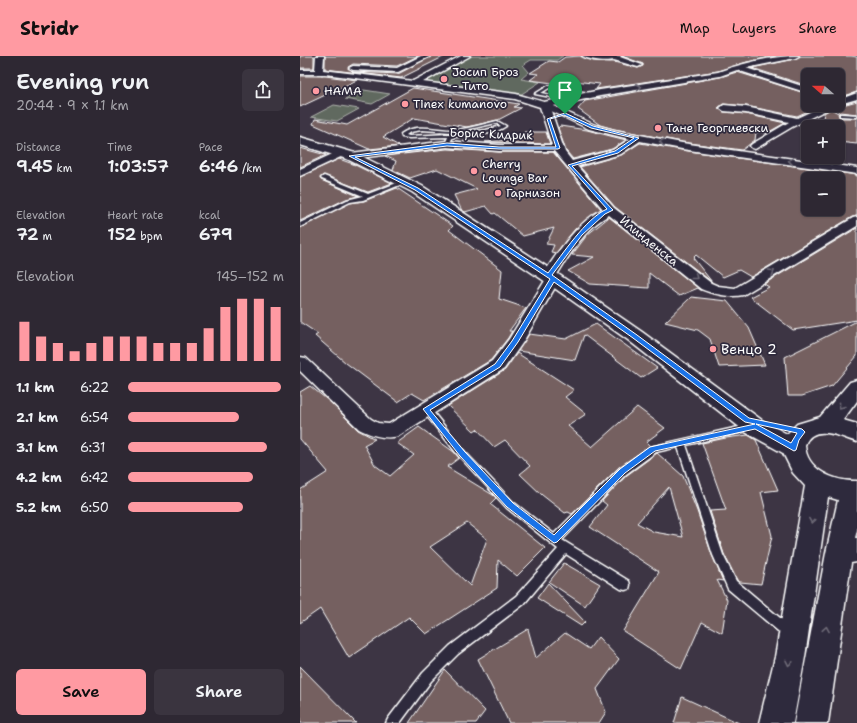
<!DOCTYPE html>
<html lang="en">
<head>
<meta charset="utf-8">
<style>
  :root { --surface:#2e2833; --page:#3a343f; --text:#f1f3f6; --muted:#a7a6ac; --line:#49444e; --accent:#ff9aa2 }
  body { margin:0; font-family:"Shantell Sans",sans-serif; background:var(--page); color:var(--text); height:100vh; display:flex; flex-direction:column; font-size:15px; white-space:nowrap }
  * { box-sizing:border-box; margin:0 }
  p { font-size:13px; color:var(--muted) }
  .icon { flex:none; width:22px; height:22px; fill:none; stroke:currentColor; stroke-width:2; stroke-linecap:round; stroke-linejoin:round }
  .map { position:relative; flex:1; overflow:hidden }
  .panel { display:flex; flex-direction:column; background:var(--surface); width:300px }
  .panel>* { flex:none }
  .needle { width:26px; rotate:290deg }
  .fabs { position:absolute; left:501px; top:12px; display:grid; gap:8px }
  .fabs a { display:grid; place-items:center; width:44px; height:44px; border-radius:6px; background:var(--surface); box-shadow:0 1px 3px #0004,0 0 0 1px var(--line); font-size:20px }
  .pin { position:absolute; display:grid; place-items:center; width:34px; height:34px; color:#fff; margin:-41px -17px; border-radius:50% 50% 50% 0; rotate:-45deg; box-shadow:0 0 4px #0007 }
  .pin .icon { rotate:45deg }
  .round { display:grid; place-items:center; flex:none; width:42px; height:42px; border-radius:6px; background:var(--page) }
  .headline { display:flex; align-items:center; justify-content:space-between; height:68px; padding:0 16px }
  h1 { font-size:22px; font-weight:600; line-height:30px }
  .metrics { display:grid; grid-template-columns:repeat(3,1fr); gap:6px; height:68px; padding:4px 16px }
  .metrics div { display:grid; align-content:center }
  .metrics b { font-size:17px; font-weight:600 }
  .metrics small { font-size:11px; font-weight:400 }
  .metrics p { font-size:11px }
  .chart { height:112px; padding:8px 16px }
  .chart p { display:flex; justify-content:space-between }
  .chart svg { width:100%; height:72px; margin-top:4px; stroke:var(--accent); stroke-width:6 }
  .action { display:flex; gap:8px; margin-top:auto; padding:8px 16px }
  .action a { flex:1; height:46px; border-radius:6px; background:var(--accent); color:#111; font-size:16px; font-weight:600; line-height:46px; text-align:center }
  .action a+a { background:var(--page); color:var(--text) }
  ul { padding:0 16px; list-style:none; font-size:13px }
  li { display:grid; grid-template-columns:64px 48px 1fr; align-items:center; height:30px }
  li i { height:10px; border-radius:5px; background:var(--accent) }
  header { display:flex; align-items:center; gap:24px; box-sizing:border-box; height:56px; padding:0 20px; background:var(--accent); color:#111 }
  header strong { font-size:19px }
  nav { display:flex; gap:22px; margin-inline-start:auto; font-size:14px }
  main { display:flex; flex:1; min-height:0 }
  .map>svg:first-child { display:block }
</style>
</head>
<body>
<header>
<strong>Stridr</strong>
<nav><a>Map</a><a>Layers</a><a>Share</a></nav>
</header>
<main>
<section class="panel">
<div class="headline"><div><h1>Evening run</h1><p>20:44 · 9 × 1.1 km</p></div><a class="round"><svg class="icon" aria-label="share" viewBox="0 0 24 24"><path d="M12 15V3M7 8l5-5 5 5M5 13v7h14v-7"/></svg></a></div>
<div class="metrics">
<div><p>Distance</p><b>9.45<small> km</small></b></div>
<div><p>Time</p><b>1:03:57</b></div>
<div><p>Pace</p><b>6:46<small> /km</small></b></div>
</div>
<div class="metrics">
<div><p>Elevation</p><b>72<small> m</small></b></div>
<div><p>Heart rate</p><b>152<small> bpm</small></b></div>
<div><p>kcal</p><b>679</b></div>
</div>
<div class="chart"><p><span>Elevation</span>145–152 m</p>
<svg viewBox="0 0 160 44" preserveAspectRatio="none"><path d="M5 44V20M15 44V29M25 44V33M35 44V38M45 44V33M55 44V29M65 44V29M75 44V29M85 44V33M95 44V33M105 44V33M115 44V24M125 44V11M135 44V6M145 44V6M155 44V11"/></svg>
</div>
<ul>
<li><b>1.1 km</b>6:22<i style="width:98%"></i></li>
<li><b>2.1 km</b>6:54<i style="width:71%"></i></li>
<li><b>3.1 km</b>6:31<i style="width:89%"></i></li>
<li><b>4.2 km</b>6:42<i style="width:80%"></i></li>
<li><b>5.2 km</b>6:50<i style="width:74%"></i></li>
</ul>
<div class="action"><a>Save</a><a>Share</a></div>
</section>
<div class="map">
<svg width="557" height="667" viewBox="0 0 557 667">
  <rect width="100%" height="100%" fill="#3d3544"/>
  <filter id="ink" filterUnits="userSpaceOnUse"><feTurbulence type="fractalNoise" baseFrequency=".025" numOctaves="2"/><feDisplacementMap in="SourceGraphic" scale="8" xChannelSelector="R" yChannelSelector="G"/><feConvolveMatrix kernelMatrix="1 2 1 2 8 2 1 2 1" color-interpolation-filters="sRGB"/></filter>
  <g filter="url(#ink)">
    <g fill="#60695e" stroke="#b0b4ae">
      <path d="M171,0H263L257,4H231L223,9L229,16L221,23L240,26L220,39L125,26Z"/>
      <path d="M64,34L90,38L72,48L45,43Z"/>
      <path d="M34,49L59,53L37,65L11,61Z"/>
    </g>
    <g fill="#746061" stroke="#fff" fill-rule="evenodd">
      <rect x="0" y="0" width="14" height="12"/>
      <path d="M25,0H118L97,10L53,8L48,11L53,16L98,18L132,0H145L101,22L25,13Z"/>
      <path d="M281,0L293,5L314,6L338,12L343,10V8L322,0H476L447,6L418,15L296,33L300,28L266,24L260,28L230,24L238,18L230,17L249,5L258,6L265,1Z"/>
      <path d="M500,0H551L557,1V36L538,42V19H508V30L452,12L495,3Z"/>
      <path d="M437,16L508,38V49H521L497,60L446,50L423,48L418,52L424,56L446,58L485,67L467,77L456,76L455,84L442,94L382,86L314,73L300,69L278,53L285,45L420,21Z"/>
      <path d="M0,20H25L57,24L0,51Z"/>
      <path d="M113,32L219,48L214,51L221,52L198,64L167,71L114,62L83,81L99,90L69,93L13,68L15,63L47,69Z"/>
      <path d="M557,45V58L540,56L538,58L540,62H557V88L538,86V70L522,68L524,57L531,53L538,57L539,50Z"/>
      <path d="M260,70L287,74L326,84L312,93L273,103L266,95L258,72Z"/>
      <path d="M224,76H246L250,88L185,86L224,83Z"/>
      <path d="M340,87L382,94L557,119V160L552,161L451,221L439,214L423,221L396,199L393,202L412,226L315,151L280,111L321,99ZM508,123H538V153H508Z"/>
      <path d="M0,92L26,99L0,111Z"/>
      <path d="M147,93L199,96H253L301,153L275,173L256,197L251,196L254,189L246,188L254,172L223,180L195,157L193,158L186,150L165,156L161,153L154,139L177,133L137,113L110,122L93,114L96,105L85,100Z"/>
      <path d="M39,103L53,108L92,127L68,136L23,119L20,122L21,124L58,140L46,143L0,165V121Z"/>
      <path d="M97,132L153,170L149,174L202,214L199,243L226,252L209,275H212L208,282L191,304L124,344L112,337L98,346L46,307L15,280L18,278L0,266V172L50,147L64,145Z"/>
      <path d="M309,161L398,232L379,240L349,217V232L290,228L268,215L294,201L272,199L287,179Z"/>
      <path d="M557,172V264L493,274L450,241L469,231L464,228Z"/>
      <path d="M391,241L427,245L449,272L465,309L419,311L410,283L398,274L365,266Z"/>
      <path d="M557,265V300L532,330L502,340H488L485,301Z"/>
      <path d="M296,268L357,312L341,322L284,279L275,304L218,295L229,278L266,283Z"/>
      <path d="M217,297L274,334L265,341L286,358L268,370L292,391L337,351L365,372L346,386L350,390L319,411L272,458L268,456L265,457L242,439L220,418L230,410L205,384L194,391L177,373L174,375L148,350L205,314Z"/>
      <path d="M10,330L30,346L58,374L75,383L64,389L75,409L90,420L114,399L97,387L119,371L154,396L159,402L147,411L193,439L196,442L190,448L245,492L217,520L198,504L197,532L126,578L109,561L49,602L20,553L0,567V434L28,416L0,383V336ZM167,467L187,483L170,530L130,491Z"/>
      <path d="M448,379L456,384L478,434L461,436L472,480L461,528L440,526L437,524L424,498L410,455L426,454L402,387L426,382Z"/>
      <path d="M357,397L383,420L397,455L412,499L423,525L417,524L427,544L422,577L402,566L381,613L323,575L359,516L290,471L307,449L302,445L327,419ZM369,431L383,481L354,476L337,467Z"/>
      <path d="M264,507L300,528L285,550L249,526Z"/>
      <path d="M248,527L285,566L281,570L237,542Z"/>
      <path d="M228,573L236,602L265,577L289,593L298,581L319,603L297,633L306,656L299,667H209L178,603Z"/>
      <path d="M0,610L56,667H0Z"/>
      <path d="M145,614L185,655L176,667H109Z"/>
      <path d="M382,641L439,667H374Z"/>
    </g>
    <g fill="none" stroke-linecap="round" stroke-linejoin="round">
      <defs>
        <g id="service">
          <path d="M248,30L295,38L293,39L275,36L251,41L235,38ZM249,32L268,35L251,39L241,37Z"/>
          <path d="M540,58L557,59V61L541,60H540Z"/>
          <path d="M197,65L206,70C192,80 169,80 153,81L149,88L147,89L145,88L148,81L109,82L102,81L101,78C117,66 138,75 157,74C170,72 184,68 197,65ZM196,67L201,70L186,74L155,78L157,76ZM122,74L152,76L150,78L109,80L106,79L110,76Z"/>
          <path d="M24,120L68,138L102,125L107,126L63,144L50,146L0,171V167L47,144L63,140L22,123L21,122Z"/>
          <path d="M126,350L129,351L165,396L213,446L254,478L320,412L350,391L452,368L455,369L456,371L455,373L452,374L386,389L423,499L436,525L492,572L494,576L492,580L488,582L484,580L428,533L413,499L378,391L356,396L326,418L262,484L329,525L330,529L329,533L325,534L321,533L266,498L224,548L158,598L131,625L100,667H86L88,663L123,617L150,590L216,540L258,493L207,452L159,400L123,355L122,353L123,351Z"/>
        </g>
        <g id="minor">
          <path d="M16,0H24L23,14L113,25L161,0H170L123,26L216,38L244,46L300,34L418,16C443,7 472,0 499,0L495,2L446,12L508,32V37L437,14L420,20L300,40L253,50L295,69L314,74L382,87L557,112V118L382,93L340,85L321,98L277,110L314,152L411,227L418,230L435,232L553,162L557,161V170L443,239C430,242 413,238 401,233L309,159C286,171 270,198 256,220L260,223L223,286L204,313L98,380C85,384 71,379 59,373L0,315V301L6,302L71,363L78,367L89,368L192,305L209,283L246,223L242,220C258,196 276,167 303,153L254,95H199L147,91L51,103L47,102L46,100L47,98L51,97L147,85L199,89H252L240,51L215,43L25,18H0V14H15ZM251,55L289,73L330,83L313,94L272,105L265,96Z"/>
          <path d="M121,0H131L98,16L53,14L49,12L53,10L97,12Z"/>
          <path d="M282,0H321L320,1L342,9L338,11L314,4C306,6 289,4 282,0Z"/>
          <path d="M557,37V43L536,49L492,71L455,93L452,92L450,90L452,88L489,66L446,57L424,55L420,52L424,49L446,51L497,62L525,49H538V44Z"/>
          <path d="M41,94L45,95L46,97L45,99L0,120V113Z"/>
        </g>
        <path id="tertiary" d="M0,81L55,97L122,130L255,216L342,276L463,365L487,378L497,368L520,361L550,326L557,324V345L543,364L557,368V386C543,382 513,366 505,389C506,414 535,426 557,425V474L555,482H557V506L551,507L528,667H494L526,497L538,444L528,441L505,601L493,667H459L475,601L505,430L493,417L483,397L447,377L328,284L243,224L112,136L47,103L0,89Z"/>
      </defs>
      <use href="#service" stroke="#fff" stroke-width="3"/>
      <use href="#minor" stroke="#fff" stroke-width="3"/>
      <use href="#tertiary" stroke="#fff" stroke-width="3"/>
      <use href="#service" fill="#2f2a3d" fill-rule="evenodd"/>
      <use href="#minor" fill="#2f2a3d" fill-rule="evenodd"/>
      <use href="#tertiary" fill="#2f2a3d" fill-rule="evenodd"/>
    </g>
    <defs><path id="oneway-chevron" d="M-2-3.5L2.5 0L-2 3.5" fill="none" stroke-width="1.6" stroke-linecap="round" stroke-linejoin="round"/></defs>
    <g stroke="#6d6a77">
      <use href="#oneway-chevron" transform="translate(339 31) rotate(-9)"/>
      <use href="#oneway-chevron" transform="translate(362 86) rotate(-170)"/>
      <use href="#oneway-chevron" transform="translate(491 105) rotate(-172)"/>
      <use href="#oneway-chevron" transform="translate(472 216) rotate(-31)"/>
      <use href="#oneway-chevron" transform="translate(395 221) rotate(38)"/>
      <use href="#oneway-chevron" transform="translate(541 350) rotate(129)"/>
      <use href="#oneway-chevron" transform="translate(512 465) rotate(99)"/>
      <use href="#oneway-chevron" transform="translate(526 573) rotate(-81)"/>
      <use href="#oneway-chevron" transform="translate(489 607) rotate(102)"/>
    </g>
  </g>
  <path fill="#1a73e8" stroke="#fff" fill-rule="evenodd" d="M265,57L293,70L339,82L318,97L272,110L313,154L305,158L282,179L252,219L337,279L449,362L502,373L505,376L499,384L496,394L494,395L455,373L355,395L325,417L257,486L254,487L207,451L160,400L123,353L195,308L212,285L250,223L115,134L49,100L147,87L199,91H256L247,63ZM264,59L291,72L334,82L315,95L268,109L307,153C286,162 262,199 248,217L118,132L55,101L147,90L199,93H258L260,92L250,63ZM254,226L333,282L445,366L455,368L350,391L320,413L254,479L213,447L165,396L130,354L200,311L218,286ZM456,368L497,377L491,387Z"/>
  <g fill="#ff9aa2" stroke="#2f2a3d" stroke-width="1.5">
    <circle cx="144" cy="23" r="4"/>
    <circle cx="16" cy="35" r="4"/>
    <circle cx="105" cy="48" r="4"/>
    <circle cx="358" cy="72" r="4"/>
    <circle cx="174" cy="115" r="4"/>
    <circle cx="198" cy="137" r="4"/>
    <circle cx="413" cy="293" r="4"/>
  </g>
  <g text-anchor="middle" stroke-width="3.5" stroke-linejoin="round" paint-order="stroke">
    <g font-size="12" fill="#fff" stroke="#2f2a3d" text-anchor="start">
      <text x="152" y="20">Јосип Броз<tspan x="152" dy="14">- Тито</tspan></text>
      <text x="24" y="39">НАМА</text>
      <text x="113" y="52">Tinex kumanovo</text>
      <text x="366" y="76">Тане Георгиевски</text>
      <text x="182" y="112">Cherry<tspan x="182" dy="14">Lounge Bar</tspan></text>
      <text x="206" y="141">Гарнизон</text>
    </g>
    <g font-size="12" fill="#fff" stroke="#2f2a3d">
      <text transform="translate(191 78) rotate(2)" y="4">Борис Кидриќ</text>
      <text transform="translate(349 185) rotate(39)" y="4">Илинденска</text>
    </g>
    <g font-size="14" fill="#fff" stroke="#2f2a3d" text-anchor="start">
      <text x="421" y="298">Венцо 2</text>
    </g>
  </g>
</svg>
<div class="fabs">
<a><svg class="needle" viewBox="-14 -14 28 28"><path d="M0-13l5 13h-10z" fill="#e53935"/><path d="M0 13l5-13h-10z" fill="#a7a6ac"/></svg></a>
<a>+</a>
<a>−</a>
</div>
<div class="pin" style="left:265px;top:58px;background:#1e9e55"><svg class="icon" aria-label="arrive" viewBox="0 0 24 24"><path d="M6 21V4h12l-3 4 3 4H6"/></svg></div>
</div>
</main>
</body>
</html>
